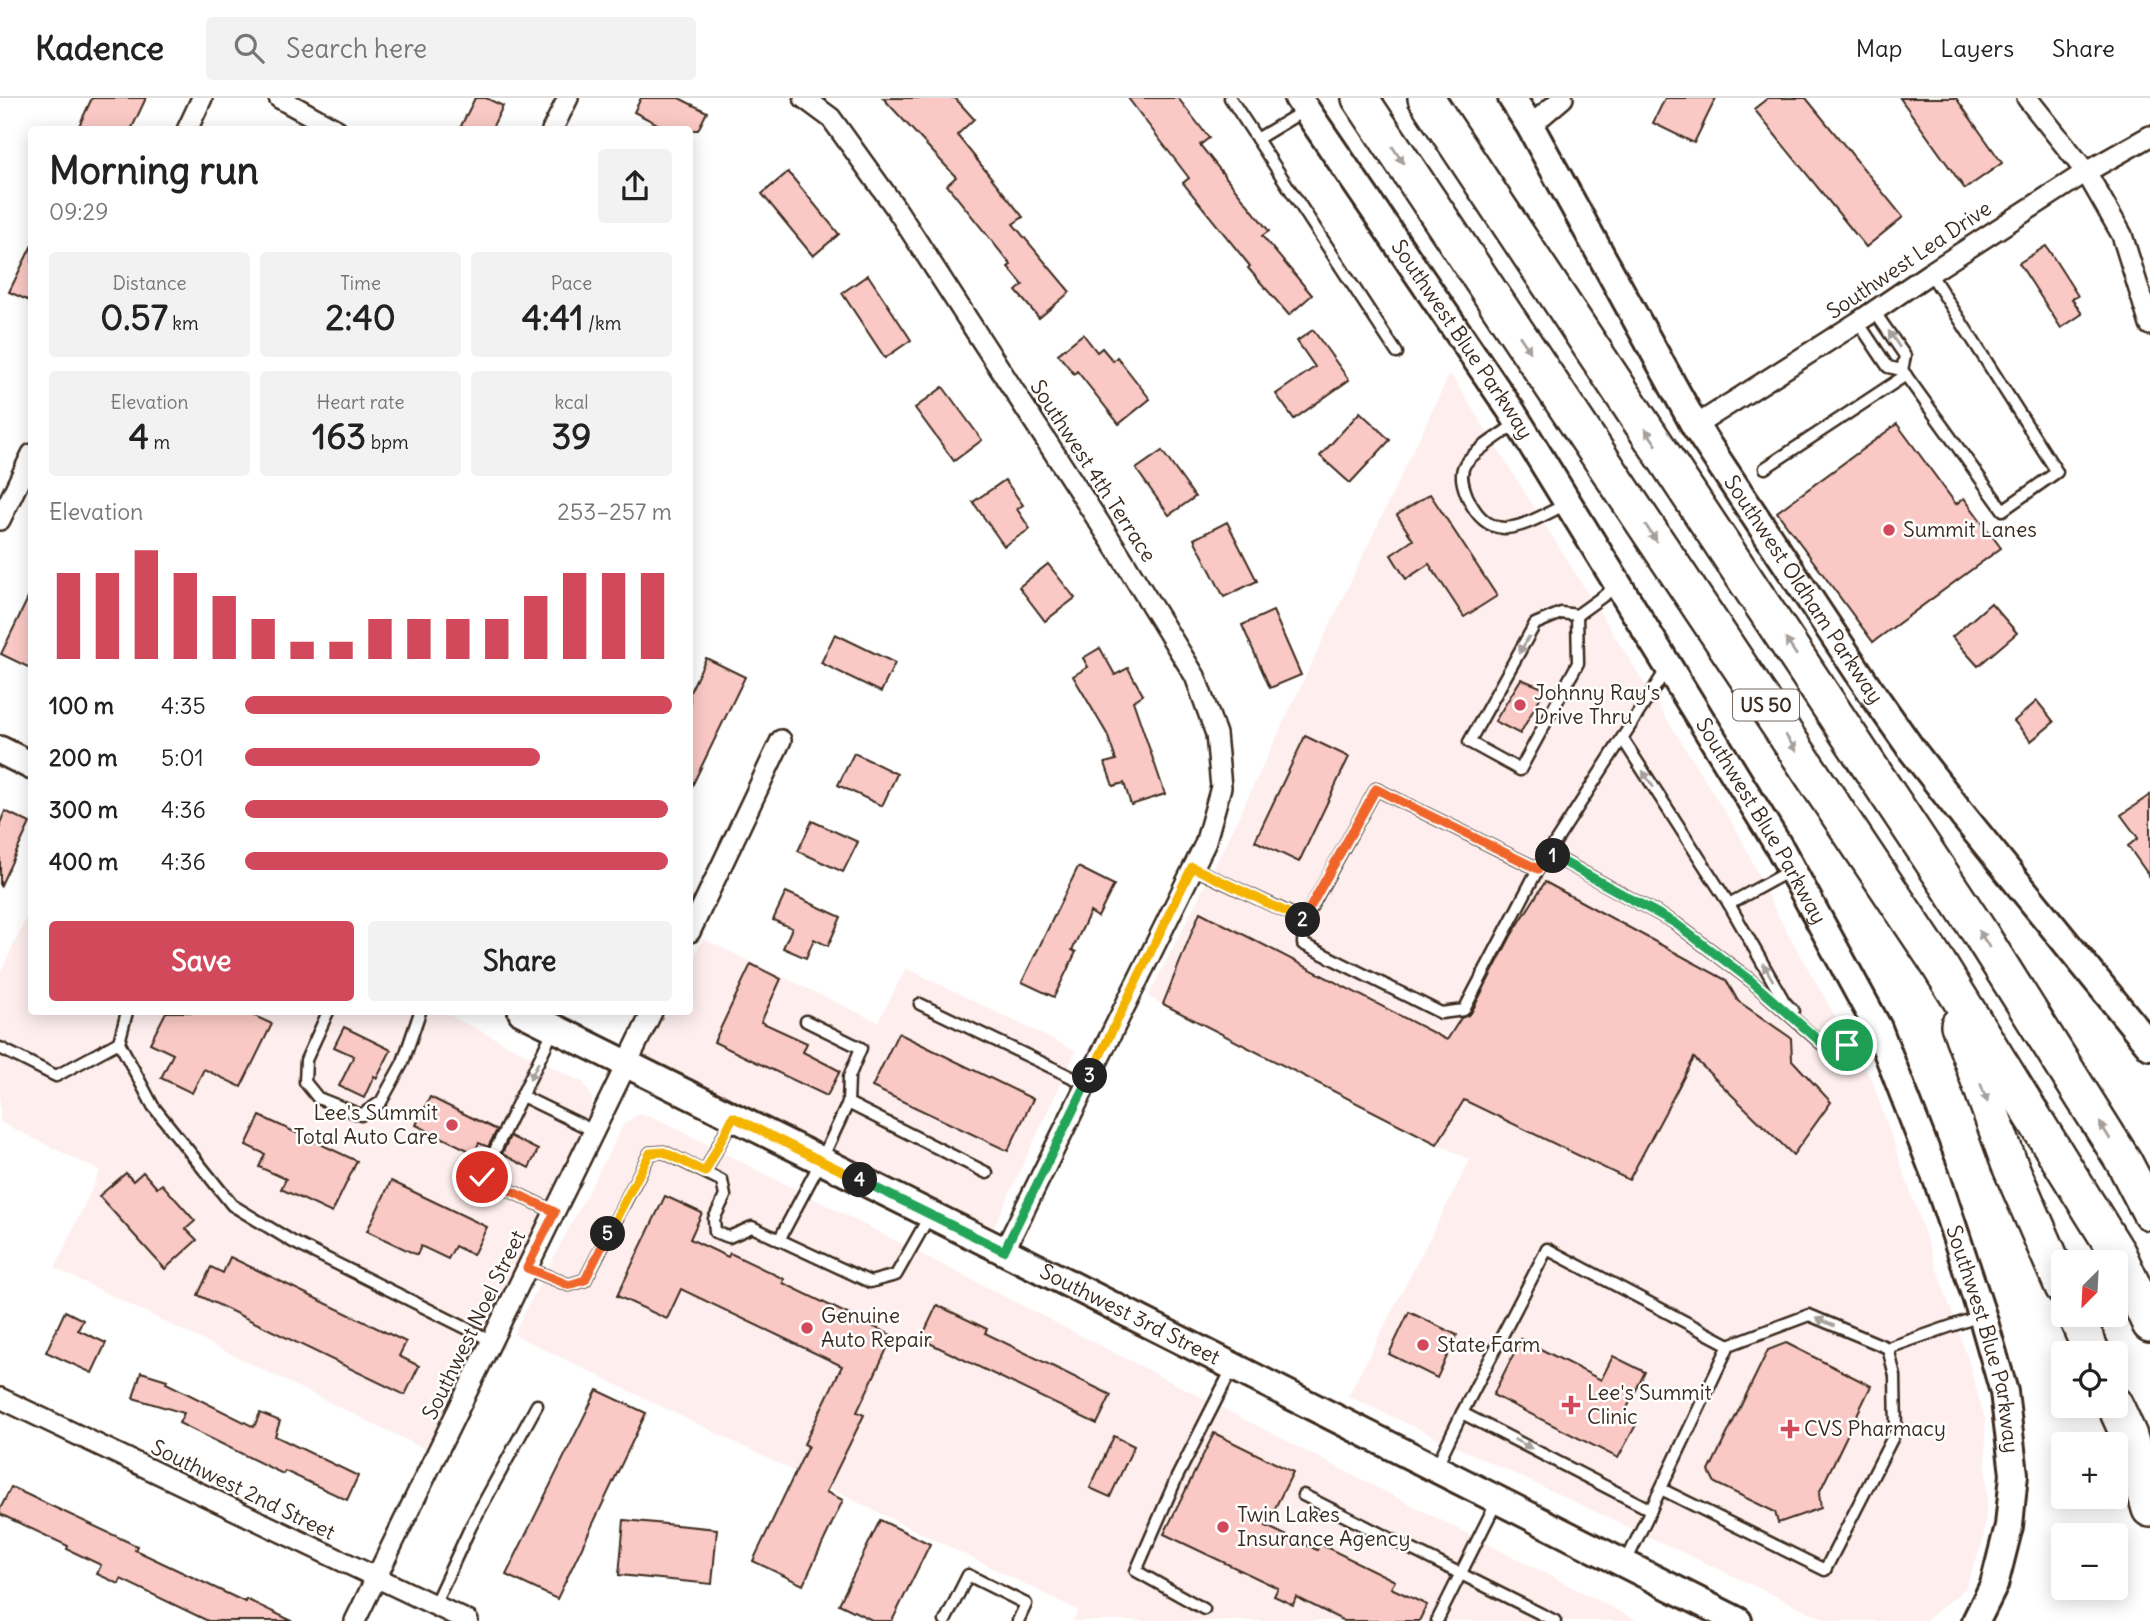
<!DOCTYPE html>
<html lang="en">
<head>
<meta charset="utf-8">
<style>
  :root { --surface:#fff; --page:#f2f2f2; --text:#222; --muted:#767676; --line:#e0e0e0; --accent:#d1495b }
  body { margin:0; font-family:Delius,sans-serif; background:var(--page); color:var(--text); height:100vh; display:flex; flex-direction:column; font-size:26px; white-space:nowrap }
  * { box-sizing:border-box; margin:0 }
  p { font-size:23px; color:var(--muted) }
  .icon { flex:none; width:38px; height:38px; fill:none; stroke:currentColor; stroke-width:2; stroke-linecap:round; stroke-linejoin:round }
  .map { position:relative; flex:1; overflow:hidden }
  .details { position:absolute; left:28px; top:28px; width:665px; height:889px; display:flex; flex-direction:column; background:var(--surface); border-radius:7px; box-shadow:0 4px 18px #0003 }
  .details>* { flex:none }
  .needle { width:46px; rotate:204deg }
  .tools { position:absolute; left:2051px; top:1152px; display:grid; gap:14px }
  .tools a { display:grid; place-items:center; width:77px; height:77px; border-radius:7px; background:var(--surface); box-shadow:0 4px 18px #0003; font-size:35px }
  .pin { position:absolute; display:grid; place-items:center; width:60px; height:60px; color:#fff; margin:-30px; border:4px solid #fff; border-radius:50%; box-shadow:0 2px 7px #0007 }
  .km { position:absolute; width:35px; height:35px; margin:-18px; border-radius:50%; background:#222; color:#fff; font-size:19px; line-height:35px; text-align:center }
  .round { display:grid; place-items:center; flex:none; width:74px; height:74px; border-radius:7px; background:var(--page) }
  .summary { display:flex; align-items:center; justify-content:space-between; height:119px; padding:0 21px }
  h1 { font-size:38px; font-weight:800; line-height:52px }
  .figures { display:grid; grid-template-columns:repeat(3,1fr); gap:10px; height:119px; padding:7px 21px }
  .figures div { display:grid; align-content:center; border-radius:7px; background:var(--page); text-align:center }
  .figures b { font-size:35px; font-weight:800 }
  .figures small { font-size:19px; font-weight:400 }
  .figures p { font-size:19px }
  .chart { height:196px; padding:14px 21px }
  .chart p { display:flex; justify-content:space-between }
  .chart svg { width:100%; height:126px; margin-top:7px; stroke:var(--accent); stroke-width:6 }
  .primary-button { display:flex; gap:14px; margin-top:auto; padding:14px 21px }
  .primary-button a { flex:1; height:80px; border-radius:7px; background:var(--accent); color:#fff; font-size:28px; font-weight:800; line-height:80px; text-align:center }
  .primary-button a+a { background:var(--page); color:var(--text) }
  ul { padding:0 21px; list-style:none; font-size:23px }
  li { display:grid; grid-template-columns:112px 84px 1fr; align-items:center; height:52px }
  li i { height:18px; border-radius:9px; background:var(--accent) }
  header { display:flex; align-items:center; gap:42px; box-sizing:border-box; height:98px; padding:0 35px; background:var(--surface); border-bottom:2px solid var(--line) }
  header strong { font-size:33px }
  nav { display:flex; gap:38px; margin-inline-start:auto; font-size:24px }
  .search { width:490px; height:63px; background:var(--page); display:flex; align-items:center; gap:18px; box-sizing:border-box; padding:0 24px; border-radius:7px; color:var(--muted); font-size:26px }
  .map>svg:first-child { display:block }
</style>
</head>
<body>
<header>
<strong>Kadence</strong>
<div class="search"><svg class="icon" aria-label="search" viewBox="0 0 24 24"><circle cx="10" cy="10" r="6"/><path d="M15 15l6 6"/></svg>Search here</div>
<nav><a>Map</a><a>Layers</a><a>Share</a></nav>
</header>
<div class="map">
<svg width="2150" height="1523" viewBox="0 0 2150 1523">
  <rect width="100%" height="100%" fill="#fff"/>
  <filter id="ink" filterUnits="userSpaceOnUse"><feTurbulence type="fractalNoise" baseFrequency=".0143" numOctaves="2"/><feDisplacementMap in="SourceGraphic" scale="14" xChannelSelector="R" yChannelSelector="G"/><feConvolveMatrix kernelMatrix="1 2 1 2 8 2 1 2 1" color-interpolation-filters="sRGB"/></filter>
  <g filter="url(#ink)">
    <g fill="#feefee">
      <path d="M1450,275L1740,738L1776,814L1873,985L1968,1261L1985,1321L1987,1406L1983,1444L1965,1491L1925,1523H1829L1348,1298L1470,1062L1148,899L1227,743Z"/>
      <path d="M31,809L32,914H443L584,985L592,1000V1020L429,1353L55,1170L100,1073L0,1024V876Z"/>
      <path d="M703,841L878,924L906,870L1076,953L994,1129L980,1136L640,965L645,945L663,914H690V865Z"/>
      <path d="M639,1016L658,1021L1638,1523H1073L1078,1512L513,1236L624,1026Z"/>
    </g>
    <g fill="#fac9c5" stroke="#3b2a1e" stroke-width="2">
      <path d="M92,0H146L131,32H77Z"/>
      <path d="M475,0H486L503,8L491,32H459Z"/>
      <path d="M641,0H679L707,14L698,32H669L634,14Z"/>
      <path d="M883,0H955L974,21L957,37L1023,119L1013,126L1070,194L1039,220L1016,193L1023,187L1008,169L1011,167L947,87L956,79Z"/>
      <path d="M1128,0H1178L1209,40L1200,47L1269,133L1262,138L1312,197L1289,217L1248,170L1250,168L1183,85L1189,80Z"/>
      <path d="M1665,0H1716L1694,45L1653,25Z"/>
      <path d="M1768,0H1806L1903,119L1866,149L1754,11Z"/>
      <path d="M1900,0H1956L2002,65L1965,91Z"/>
      <path d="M788,74L839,136L813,158L762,96Z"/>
      <path d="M32,147V204L9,194Z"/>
      <path d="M2046,148L2078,198L2072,201L2082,216L2061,230L2019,165Z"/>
      <path d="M868,177L911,242L885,260L842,195Z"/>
      <path d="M1313,232L1349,282L1294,321L1276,296L1315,269L1297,243Z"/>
      <path d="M1083,236L1097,254L1102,250L1113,263L1117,259L1150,301L1119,326L1077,273L1074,276L1058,256Z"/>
      <path d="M943,289L982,342L954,363L915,310Z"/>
      <path d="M1360,314L1390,342L1350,385L1320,358Z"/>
      <path d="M1897,326L1956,406L1964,400L2001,450L1873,544L1777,414Z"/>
      <path d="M1162,353L1195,399L1169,417L1136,371Z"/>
      <path d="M1005,382L1023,407L1017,411L1030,431L1004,448L973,404Z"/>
      <path d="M1430,396L1497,498L1464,519L1429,466L1406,481L1391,457L1413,442L1397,417Z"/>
      <path d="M1227,424L1257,483L1224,499L1194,441Z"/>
      <path d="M1048,466L1075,500L1045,523L1019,489Z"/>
      <path d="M32,492V571L1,556Z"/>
      <path d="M1991,505L2017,535L1978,568L1952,539Z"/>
      <path d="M1273,513L1301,577L1270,590L1242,527Z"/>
      <path d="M835,536L895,565L881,594L821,565Z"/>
      <path d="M1100,550L1115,577L1128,570L1143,597L1133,603L1165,696L1131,707L1124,685L1113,688L1105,665L1116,662L1107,636L1073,578L1088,569L1083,560Z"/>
      <path d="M706,560L745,579L690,692V594Z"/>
      <path d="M1521,581L1545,591L1520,636L1495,623Z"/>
      <path d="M2037,603L2054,624L2031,643L2014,623Z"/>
      <path d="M1305,638L1349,659L1299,764L1255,743Z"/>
      <path d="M854,655L897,676L882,708L838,687Z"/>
      <path d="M2150,697V779L2128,748L2138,740L2121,717Z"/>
      <path d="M5,713L30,725L0,789V725Z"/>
      <path d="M812,723L858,744L843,774L798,753Z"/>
      <path d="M1078,769L1114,787L1098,819L1090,814L1072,852L1076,854L1054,899L1022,884Z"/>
      <path d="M1545,784L1726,882L1738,903L1791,940L1792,962L1831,1004L1793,1057L1694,960L1629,1082L1464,1002L1437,1046L1163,906L1200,814L1447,942L1461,920L1471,915L1511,838Z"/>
      <path d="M786,794L841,819L828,848L814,841L806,860L783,850L792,830L773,822Z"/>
      <path d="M751,866L781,881L761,924L807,945L803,954L840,973L827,998L714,944Z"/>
      <path d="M166,914H246L272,926L241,989L204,971L192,995L161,980L173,956L150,945Z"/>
      <path d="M344,929L391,952L377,980L374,978L364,1000L339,988L354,958L334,949Z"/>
      <path d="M898,935L1033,1001L1008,1053L872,989Z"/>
      <path d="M430,999L497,1032L488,1049L479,1045L474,1055L416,1027Z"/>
      <path d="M260,1018L357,1063L332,1115L281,1091L286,1081L259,1069L265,1056L246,1047Z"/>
      <path d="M510,1038L538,1052L529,1070L502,1056Z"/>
      <path d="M143,1074L157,1090L162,1086L195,1123L186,1131L197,1142L165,1171L99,1098L126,1075L133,1083Z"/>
      <path d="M391,1083L487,1129L473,1157L455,1148L448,1161L421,1148L417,1157L367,1133Z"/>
      <path d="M665,1098L702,1115L690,1141L728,1159L730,1155L784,1181L783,1185L893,1238L857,1314L864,1317L826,1394L843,1402L803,1487L753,1463L808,1348L804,1346L842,1268L681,1191L667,1221L617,1198Z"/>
      <path d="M230,1159L406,1244L399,1258L419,1268L405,1297L198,1197L211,1169L223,1175Z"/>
      <path d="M937,1207L987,1231L985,1235L1111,1297L1097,1326L921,1241Z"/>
      <path d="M65,1213L83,1222L78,1232L106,1245L92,1275L46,1254Z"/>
      <path d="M1409,1214L1457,1237L1437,1280L1389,1256Z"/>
      <path d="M1521,1241L1601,1282L1613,1258L1645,1274L1623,1318L1637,1325L1618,1360L1493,1297Z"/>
      <path d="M1786,1245L1871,1288L1819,1395L1821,1410L1778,1425L1775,1414L1715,1385L1709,1373L1768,1252Z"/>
      <path d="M141,1274L167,1282L166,1285L254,1329L260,1315L280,1323L275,1338L358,1378L347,1402L285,1373L283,1376L179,1325L184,1315L133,1300Z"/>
      <path d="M597,1292L646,1315L557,1501L506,1477Z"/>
      <path d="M1214,1335L1293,1374L1266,1428L1317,1452L1320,1446L1395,1483L1391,1490L1427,1507L1419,1523H1344L1296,1499L1293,1507L1274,1498L1278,1490L1164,1436Z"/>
      <path d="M1114,1338L1134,1348L1110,1399L1090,1390Z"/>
      <path d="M11,1389L137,1448L135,1452L245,1504L246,1501L292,1523H208L121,1481L119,1486L97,1476L101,1467L67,1451L68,1448L0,1416V1411Z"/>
      <path d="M624,1422L717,1431L712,1486L619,1477Z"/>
      <path d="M880,1422L930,1446L892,1523H874L839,1506Z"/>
    </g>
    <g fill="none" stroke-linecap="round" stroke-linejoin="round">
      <defs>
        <g id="lane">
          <path d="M1230,0L1257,41L1305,12"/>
          <path d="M1257,41L1397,255"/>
          <path d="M1874,213L1905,258L1902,272"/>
          <path d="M1858,224L1888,269L1902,272L2003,412L2057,374L1930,175"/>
          <path d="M1517,325C1502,336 1475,352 1465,366C1459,376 1463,388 1467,398C1492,453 1527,424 1567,406"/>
          <path d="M1765,370L1906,277"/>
          <path d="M1577,517L1578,565L1520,672L1469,644L1535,526L1561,515L1577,517L1617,488"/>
          <path d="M1622,640L1729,806L1784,903L1793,913"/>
          <path d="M1548,755L1675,825L1750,882L1823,947H1847L1877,930"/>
          <path d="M1193,770L1304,822L1303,846L1441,915L1464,912L1538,771L1666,572"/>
          <path d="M1729,806L1791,772"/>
          <path d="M1304,822L1376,691L1538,771"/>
          <path d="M920,906L1086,986"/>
          <path d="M127,914L119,944L153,1008L232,1107L293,1144L492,1243"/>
          <path d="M328,914L306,962L305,984L318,1000L361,1017L381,1004L403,964L420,914"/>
          <path d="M806,923L861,950L849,979L848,1005"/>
          <path d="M554,931L482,1079L555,1114"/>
          <path d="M0,950L56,978L119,944"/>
          <path d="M522,998L594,1033"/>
          <path d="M705,1074L733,1019"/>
          <path d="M779,1142L821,1063L848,1005L987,1075"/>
          <path d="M527,1170L569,1187L585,1182L650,1055L664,1054L722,1083L725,1098L714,1121L715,1134L729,1139L752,1129L870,1184L896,1177L930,1117"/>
          <path d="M1462,1315L1651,1412"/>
          <path d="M1436,1369L1462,1315L1547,1151L1729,1247"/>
          <path d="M1661,1391L1825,1472L1896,1333L1895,1278L1888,1250"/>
          <path d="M1303,1397L1555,1523"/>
          <path d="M1625,1466L1729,1247L1809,1217L1888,1250L1980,1218"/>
          <path d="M434,1507L471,1428L537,1307"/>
          <path d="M1204,1511L1136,1473L1177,1379L1233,1269"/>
          <path d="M945,1523L968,1477L1026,1506L1018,1523"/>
          <path d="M1437,1523L1497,1403"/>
        </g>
        <g id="street">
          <path d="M279,0L337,32"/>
          <path d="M804,0L831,20L895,109L1119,455L1195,578L1216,636L1221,689L1205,746L1004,1153"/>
          <path d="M2027,0L2086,74L2122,137L2150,227"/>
          <path d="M1530,28L1563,0"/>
          <path d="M187,32L202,0"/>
          <path d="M552,32L568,0"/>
          <path d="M1695,328L1858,224L1930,175L2086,74L2150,38"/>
          <path d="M0,422L32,356"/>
          <path d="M690,834L781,642"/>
          <path d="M0,1300L468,1523"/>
          <path d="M355,1523L652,914"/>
        </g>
        <g id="secondary">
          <path id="s1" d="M1298,0L1512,314L1781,752L1878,930L1938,1084L1982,1217L2004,1294L2014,1376L2009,1428L1994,1487L1976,1523"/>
          <path id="s2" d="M1512,0L1530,28L1695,328L1870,592L1912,652L1964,719L2150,948"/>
          <path d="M0,652L32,668"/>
          <path id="s3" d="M522,914L1004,1153L1738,1523"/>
        </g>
        <g id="highway">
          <path d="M1360,0L1936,862L2118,1156L2150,1226"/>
          <path d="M1426,0L1980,835L2124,1064L2150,1114"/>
          <path d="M1959,927L2009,1065L2063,1189"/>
          <path d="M2075,1216L2092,1255"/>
          <path d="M2115,1307L2129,1338L2150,1411"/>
        </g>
      </defs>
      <use href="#lane" stroke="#3b2a1e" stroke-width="15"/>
      <use href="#street" stroke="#3b2a1e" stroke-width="24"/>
      <use href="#secondary" stroke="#3b2a1e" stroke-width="32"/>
      <use href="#highway" stroke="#3b2a1e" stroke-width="40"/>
      <use href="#lane" stroke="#fff" stroke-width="10"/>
      <use href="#street" stroke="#fff" stroke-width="19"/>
      <use href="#secondary" stroke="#fff" stroke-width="26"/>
      <use href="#highway" stroke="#fff" stroke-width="35"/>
    </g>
    <defs><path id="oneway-solid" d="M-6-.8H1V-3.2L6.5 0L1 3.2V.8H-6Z" transform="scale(1.75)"/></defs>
    <g fill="#a79f9a">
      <use href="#oneway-solid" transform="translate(1398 57) rotate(56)"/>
      <use href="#oneway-solid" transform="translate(1894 241) rotate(-124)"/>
      <use href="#oneway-solid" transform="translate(1525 246) rotate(56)"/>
      <use href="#oneway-solid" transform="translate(1651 339) rotate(-124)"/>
      <use href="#oneway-solid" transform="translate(1651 435) rotate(56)"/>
      <use href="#oneway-solid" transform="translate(1524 547) rotate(120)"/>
      <use href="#oneway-solid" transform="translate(1791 549) rotate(-124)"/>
      <use href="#oneway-solid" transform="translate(1791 645) rotate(56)"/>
      <use href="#oneway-solid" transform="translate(1648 681) rotate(-123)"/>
      <use href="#oneway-solid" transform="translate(1984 841) rotate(-122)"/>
      <use href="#oneway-solid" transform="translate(1768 874) rotate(-120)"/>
      <use href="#oneway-solid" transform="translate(534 973) rotate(116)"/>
      <use href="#oneway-solid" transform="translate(1984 995) rotate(70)"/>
      <use href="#oneway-solid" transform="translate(2105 1033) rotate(-122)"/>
      <use href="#oneway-solid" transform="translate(1825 1224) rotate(-157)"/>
      <use href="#oneway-solid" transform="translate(1523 1346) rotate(27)"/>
    </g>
  </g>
  <g fill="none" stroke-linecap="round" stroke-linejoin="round" filter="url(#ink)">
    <defs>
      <path id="split-1" d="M1553,758L1675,825L1750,882L1824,947H1847"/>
      <path id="split-2" d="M1303,822L1376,691L1538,771L1548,755L1553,758"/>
      <path id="split-3" d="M1090,978L1192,769L1303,822"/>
      <path id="split-4" d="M860,1082L1004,1153L1090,978"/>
      <path id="split-5" d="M608,1136L650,1055L664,1054L705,1074L733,1019L860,1082"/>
      <path id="split-6" d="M482,1079L555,1114L527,1170L569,1187L585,1182L608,1136"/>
    </defs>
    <use href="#split-1" stroke="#fff" stroke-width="14"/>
    <use href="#split-2" stroke="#fff" stroke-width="14"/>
    <use href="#split-3" stroke="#fff" stroke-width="14"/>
    <use href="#split-4" stroke="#fff" stroke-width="14"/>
    <use href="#split-5" stroke="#fff" stroke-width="14"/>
    <use href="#split-6" stroke="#fff" stroke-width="14"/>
    <use href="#split-1" stroke="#22a559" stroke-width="9"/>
    <use href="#split-2" stroke="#f0652b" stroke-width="9"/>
    <use href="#split-3" stroke="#f5b400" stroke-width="9"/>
    <use href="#split-4" stroke="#22a559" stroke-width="9"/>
    <use href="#split-5" stroke="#f5b400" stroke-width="9"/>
    <use href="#split-6" stroke="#f0652b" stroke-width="9"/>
  </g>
  <g fill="#d1495b" stroke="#fff" stroke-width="2.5">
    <circle cx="1889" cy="432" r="7"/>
    <circle cx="1520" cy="607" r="7"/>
    <circle cx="452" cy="1027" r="7"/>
    <circle cx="807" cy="1230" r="7"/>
    <circle cx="1423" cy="1247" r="7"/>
    <path d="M1567.5 1296.5h7v7h7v7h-7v7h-7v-7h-7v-7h7z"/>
    <path d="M1786.5 1320.5h7v7h7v7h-7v7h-7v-7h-7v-7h7z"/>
    <circle cx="1223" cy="1429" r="7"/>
  </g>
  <g text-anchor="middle" stroke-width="5" stroke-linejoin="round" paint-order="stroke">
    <rect fill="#fff" stroke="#766a62" stroke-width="2" x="1733" y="591.5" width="66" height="31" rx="5"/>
    <g font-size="19" font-weight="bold" fill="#3b2a1e">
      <text x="1766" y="614">US 50</text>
    </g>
    <g font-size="21" fill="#3b2a1e" stroke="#fff">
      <text transform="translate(1909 162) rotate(-34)" y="7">Southwest Lea Drive</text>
      <text dy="7" stroke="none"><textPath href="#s1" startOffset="292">Southwest Blue Parkway</textPath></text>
      <text transform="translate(1093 373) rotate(57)" y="7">Southwest 4th Terrace</text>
      <text dy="7" stroke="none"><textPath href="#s2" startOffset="572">Southwest Oldham Parkway</textPath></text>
      <text dy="7" stroke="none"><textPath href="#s1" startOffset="859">Southwest Blue Parkway</textPath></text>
      <text dy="7" stroke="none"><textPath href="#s3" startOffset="679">Southwest 3rd Street</textPath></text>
      <text transform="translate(474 1227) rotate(-64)" y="7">Southwest Noel Street</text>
      <text dy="7" stroke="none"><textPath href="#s1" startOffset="1426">Southwest Blue Parkway</textPath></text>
      <text transform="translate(243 1392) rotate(26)" y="7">Southwest 2nd Street</text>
    </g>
    <g font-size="21" fill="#3b2a1e" stroke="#fff" text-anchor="start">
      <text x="1903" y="439">Summit Lanes</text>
      <text x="1534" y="602">Johnny Ray's<tspan x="1534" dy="24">Drive Thru</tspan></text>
      <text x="438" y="1022" text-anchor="end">Lee's Summit<tspan x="438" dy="24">Total Auto Care</tspan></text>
      <text x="821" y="1225">Genuine<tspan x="821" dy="24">Auto Repair</tspan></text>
      <text x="1437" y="1254">State Farm</text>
      <text x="1587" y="1302">Lee's Summit<tspan x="1587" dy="24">Clinic</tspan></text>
      <text x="1804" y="1338">CVS Pharmacy</text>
      <text x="1237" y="1424">Twin Lakes<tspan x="1237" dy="24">Insurance Agency</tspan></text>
    </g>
  </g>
</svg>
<div class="tools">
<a><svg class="needle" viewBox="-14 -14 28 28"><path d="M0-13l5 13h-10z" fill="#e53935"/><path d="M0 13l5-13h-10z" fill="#767676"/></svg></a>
<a><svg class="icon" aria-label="locate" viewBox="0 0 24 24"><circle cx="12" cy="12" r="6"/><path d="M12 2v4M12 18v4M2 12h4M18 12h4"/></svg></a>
<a>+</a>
<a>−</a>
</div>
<div class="pin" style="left:1847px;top:947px;background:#1e9e55"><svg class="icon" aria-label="arrive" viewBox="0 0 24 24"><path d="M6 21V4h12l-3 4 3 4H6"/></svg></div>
<div class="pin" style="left:482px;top:1079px;background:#d93025"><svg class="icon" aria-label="check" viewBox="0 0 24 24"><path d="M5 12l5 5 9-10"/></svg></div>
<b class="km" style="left:1553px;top:758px">1</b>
<b class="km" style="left:1303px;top:822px">2</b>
<b class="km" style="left:1090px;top:978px">3</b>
<b class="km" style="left:860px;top:1082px">4</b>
<b class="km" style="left:608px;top:1136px">5</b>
<section class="details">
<div class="summary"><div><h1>Morning run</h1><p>09:29</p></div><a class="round"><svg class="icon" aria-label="share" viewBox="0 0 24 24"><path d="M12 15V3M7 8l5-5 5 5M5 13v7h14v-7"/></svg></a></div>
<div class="figures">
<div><p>Distance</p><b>0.57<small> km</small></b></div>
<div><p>Time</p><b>2:40</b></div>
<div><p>Pace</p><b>4:41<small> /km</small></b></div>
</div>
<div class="figures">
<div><p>Elevation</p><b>4<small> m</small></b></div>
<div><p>Heart rate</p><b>163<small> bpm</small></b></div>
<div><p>kcal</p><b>39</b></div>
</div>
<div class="chart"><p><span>Elevation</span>253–257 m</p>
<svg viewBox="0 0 160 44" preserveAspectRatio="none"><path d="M5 44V14M15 44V14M25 44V6M35 44V14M45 44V22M55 44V30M65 44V38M75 44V38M85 44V30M95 44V30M105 44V30M115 44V30M125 44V22M135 44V14M145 44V14M155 44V14"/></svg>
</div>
<ul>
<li><b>100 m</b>4:35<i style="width:100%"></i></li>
<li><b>200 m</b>5:01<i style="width:69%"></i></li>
<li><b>300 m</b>4:36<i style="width:99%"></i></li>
<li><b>400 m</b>4:36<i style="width:99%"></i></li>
</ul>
<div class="primary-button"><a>Save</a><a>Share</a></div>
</section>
</div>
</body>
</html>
